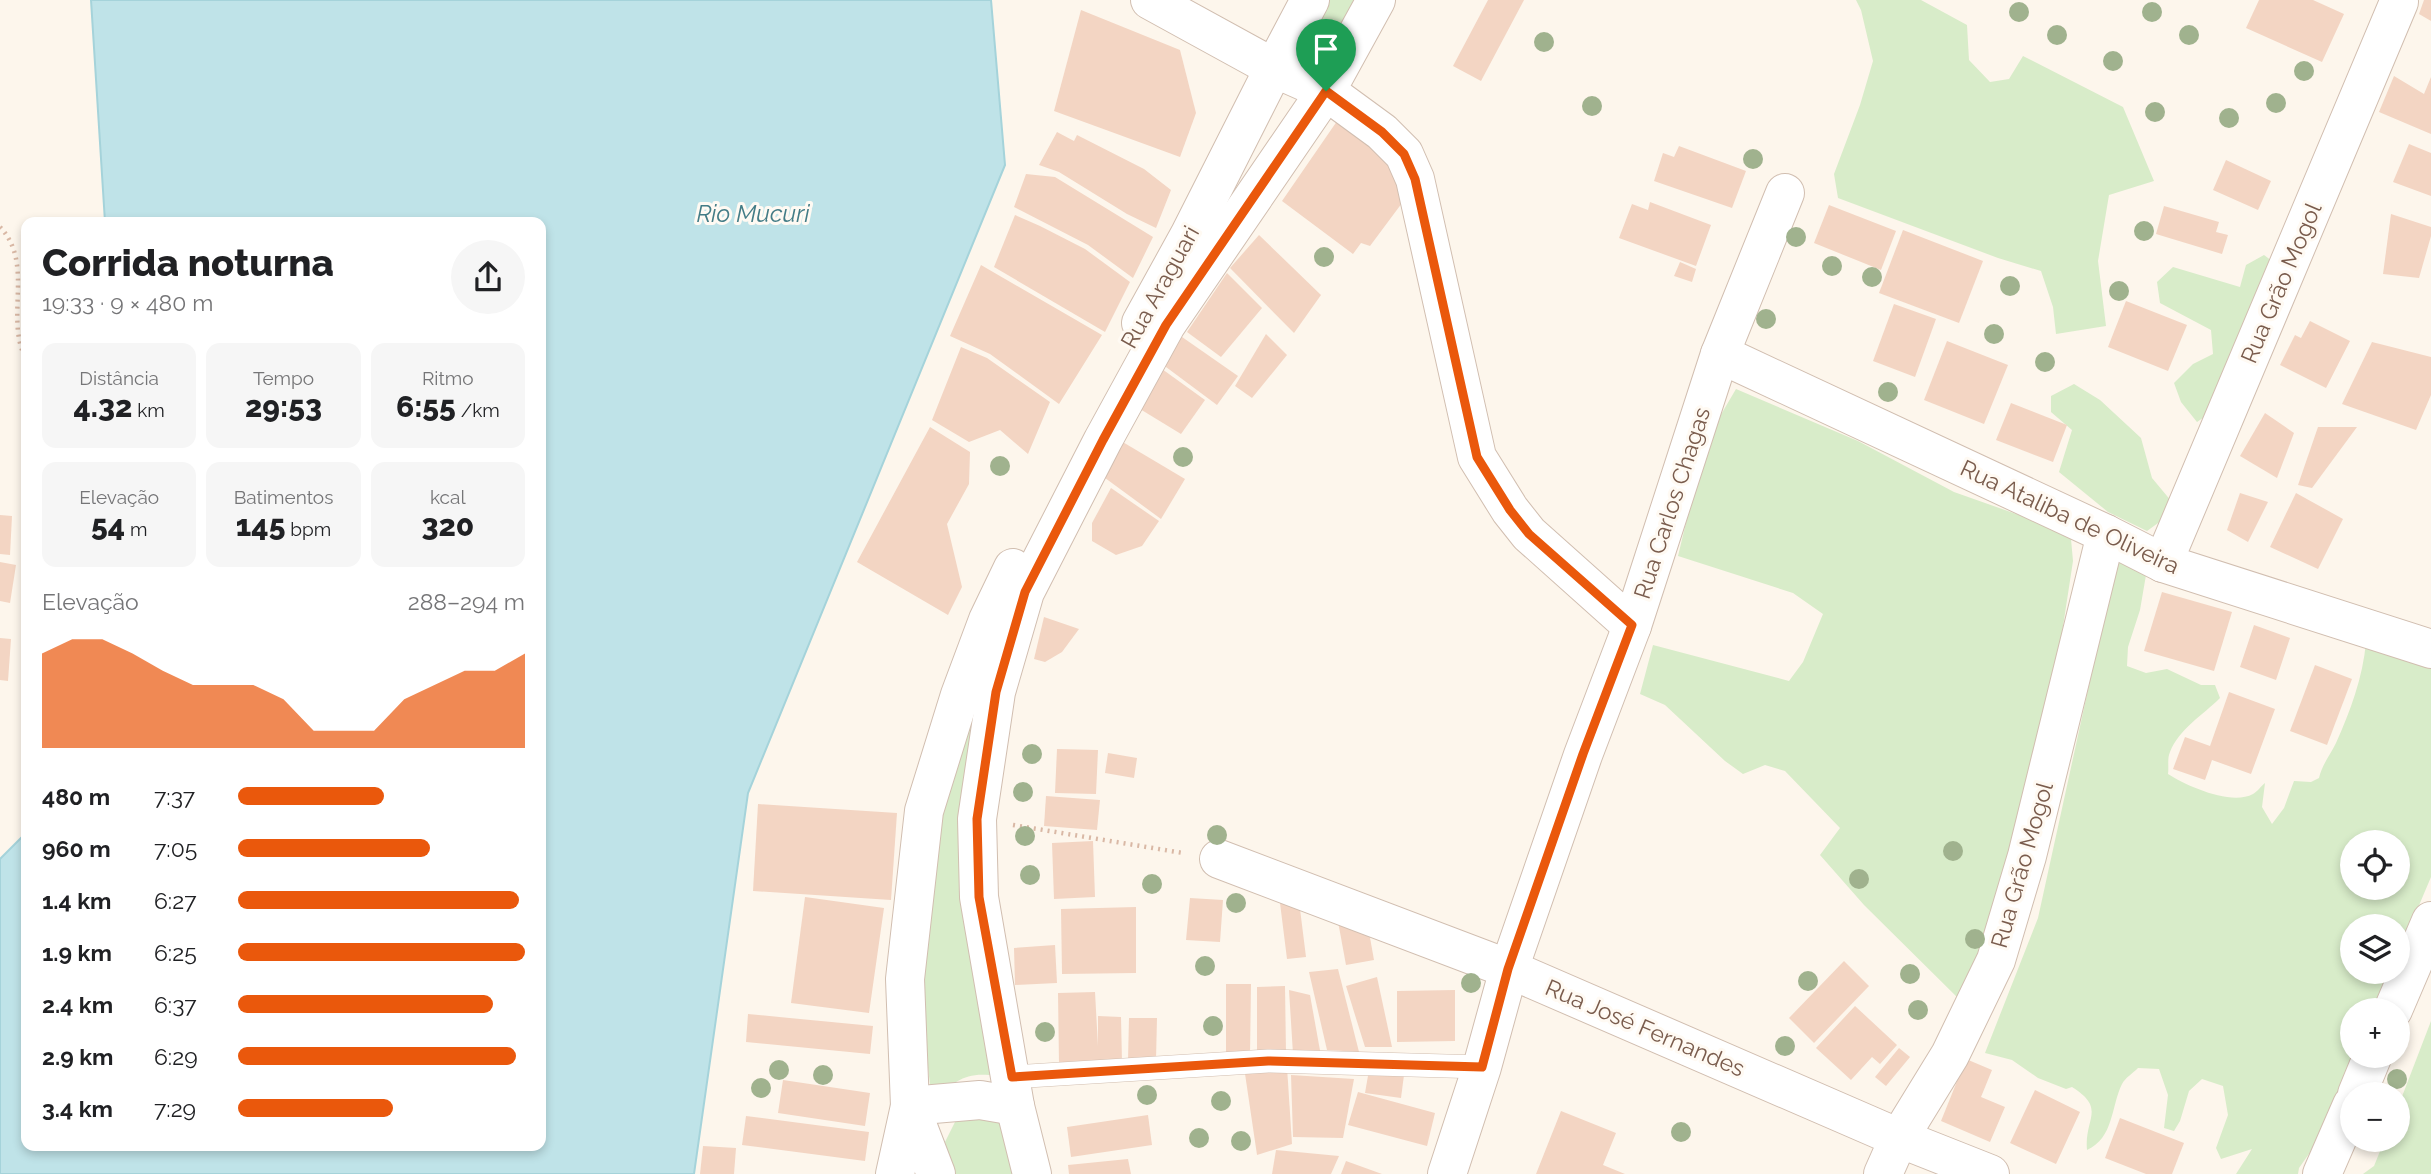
<!DOCTYPE html>
<html lang="pt">
<head>
<meta charset="utf-8">
<style>
  :root { --surface:#fff; --page:#f6f6f6; --text:#202124; --muted:#757577; --accent:#ea580c }
  body { margin:0; font-family:Raleway,sans-serif; background:var(--page); color:var(--text); height:100vh; display:flex; flex-direction:column; font-size:26px; white-space:nowrap }
  * { box-sizing:border-box; margin:0 }
  p { font-size:23px; color:var(--muted) }
  .icon { flex:none; width:38px; height:38px; fill:none; stroke:currentColor; stroke-width:2; stroke-linecap:round; stroke-linejoin:round }
  .map { position:relative; flex:1; overflow:hidden }
  .sheet { position:absolute; left:21px; top:217px; width:525px; height:934px; display:flex; flex-direction:column; background:var(--surface); border-radius:14px; box-shadow:0 4px 10px #0003 }
  .sheet>* { flex:none }
  .buttons { position:absolute; left:2340px; top:830px; display:grid; gap:14px }
  .buttons a { display:grid; place-items:center; width:70px; height:70px; border-radius:50%; background:var(--surface); box-shadow:0 4px 10px #0003; font-size:35px }
  .pin { position:absolute; display:grid; place-items:center; width:60px; height:60px; color:#fff; margin:-72px -30px; border-radius:50% 50% 50% 0; rotate:-45deg; box-shadow:0 0 7px #0007 }
  .pin .icon { rotate:45deg }
  .round { display:grid; place-items:center; flex:none; width:74px; height:74px; border-radius:37px; background:var(--page) }
  .headline { display:flex; align-items:center; justify-content:space-between; height:119px; padding:0 21px }
  h1 { font-size:38px; font-weight:800; line-height:52px }
  .figures { display:grid; grid-template-columns:repeat(3,1fr); gap:10px; height:119px; padding:7px 21px }
  .figures div { display:grid; align-content:center; border-radius:14px; background:var(--page); text-align:center }
  .figures b { font-size:30px; font-weight:800 }
  .figures small { font-size:19px; font-weight:400 }
  .figures p { font-size:19px }
  .chart { height:196px; padding:14px 21px }
  .chart p { display:flex; justify-content:space-between }
  .chart svg { width:100%; height:126px; margin-top:7px; fill:var(--accent); opacity:.7 }
  ul { padding:0 21px; list-style:none; font-size:23px }
  li { display:grid; grid-template-columns:112px 84px 1fr; align-items:center; height:52px }
  li i { height:18px; border-radius:9px; background:var(--accent) }
  .map>svg:first-child { display:block }
</style>
</head>
<body>
<div class="map">
<svg width="2431" height="1174" viewBox="0 0 2431 1174">
  <rect width="100%" height="100%" fill="#fdf6ec"/>
  <g fill="#d8ecc9" fill-rule="evenodd">
    <path d="M1326,0H1364L1324,56L1316,51L1308,35Z"/>
    <path d="M1856,0H1921L1967,25L1969,60L1990,82L2009,79L2023,56L2123,107L2154,181L2109,195L2098,261L2106,326L2056,334L2053,307L2041,271L1998,258L1838,198L1834,174L1860,105L1873,61L1861,10Z"/>
    <path d="M2264,255L2272,261L2210,413L2197,422L2181,402L2174,383L2193,364L2213,354L2211,330L2160,303L2157,282L2173,267L2240,287L2246,265Z"/>
    <path d="M2074,384L2100,400L2141,438L2152,478L2172,502L2165,518L2147,531L2108,512L2059,472L2072,430L2051,412V396Z"/>
    <path d="M1736,389L1858,441L1954,492L2036,521L2071,539L2073,561L2047,731L1963,1003L1864,905L1820,855L1840,828L1785,771L1765,765L1743,774L1725,761L1665,705L1640,694L1653,645L1789,681L1803,662L1823,614L1793,593L1678,556L1706,440Z"/>
    <path d="M2116,562L2136,567L2146,575L2140,610L2128,647L2127,666L2146,673L2167,669L2201,685H2215L2220,698C2203,715 2179,729 2170,752C2167,758 2169,767 2168,774C2187,786 2231,806 2253,794C2257,792 2261,786 2265,783L2262,807L2272,824L2284,808L2294,781L2311,782L2319,778C2322,765 2330,755 2336,743C2350,712 2363,677 2366,642L2431,661V877L2398,955V926H2352V971H2391L2374,1010H2352V1055H2355L2318,1141L2299,1168L2298,1174H2236L2252,1149L2221,1159L2216,1148L2228,1115L2223,1086L2202,1079L2189,1091L2180,1121L2174,1131L2164,1128L2168,1095L2159,1069L2138,1068C2133,1073 2125,1078 2122,1084C2111,1106 2114,1138 2087,1150C2084,1118 2107,1109 2072,1087L2066,1089L2038,1078L2012,1060L1985,1053L2038,918ZM2352,842H2398V887H2352Z"/>
    <path d="M965,692L975,695L959,837L998,1076C965,1071 957,1080 932,1101L923,1025V926Z"/>
    <path d="M2431,1021V1174H2363L2374,1166L2385,1139H2398V1107Z"/>
    <path d="M997,1110L1018,1174H954L945,1142L957,1118Z"/>
  </g>
  <path fill="#bfe3e8" stroke="#a5d3da" stroke-width="2" d="M91,0H991L1005,165L748,793L694,1174H0V859L26,833V1146H541V222H105Z"/>
  <g fill="#f3d5c3">
    <path d="M1488,0H1524L1481,81L1453,66Z"/>
    <path d="M2259,0H2313L2344,14L2322,62L2246,28Z"/>
    <path d="M2424,0H2431V21L2419,14Z"/>
    <path d="M1081,10L1180,50L1196,113L1180,157L1054,111Z"/>
    <path d="M2394,76L2424,94L2431,77V134L2379,112Z"/>
    <path d="M1344,111L1388,157L1402,203L1370,246L1361,243L1353,254L1282,201Z"/>
    <path d="M1057,132L1074,141L1077,135L1144,169L1171,190L1156,228L1127,214L1059,172L1039,165Z"/>
    <path d="M2409,144L2431,153V196L2393,182Z"/>
    <path d="M1679,146L1746,171L1732,208L1654,181L1663,153L1674,157Z"/>
    <path d="M2226,160L2271,181L2258,210L2213,190Z"/>
    <path d="M1026,174L1055,177L1153,237L1133,278L1088,245L1014,207Z"/>
    <path d="M1650,202L1711,225L1696,266L1619,238L1632,204L1648,210Z"/>
    <path d="M1829,205L1896,231L1881,270L1814,243Z"/>
    <path d="M2164,206L2219,222L2216,232L2228,235L2222,254L2156,234Z"/>
    <path d="M2391,214L2431,227V236L2419,278L2383,274Z"/>
    <path d="M1015,215L1040,226L1085,249L1130,282L1105,332L994,267Z"/>
    <path d="M1903,230L1983,261L1959,323L1879,293Z"/>
    <path d="M1259,235L1321,295L1294,333L1230,268Z"/>
    <path d="M1680,262L1696,269L1692,282L1674,276Z"/>
    <path d="M981,265L1102,335L1059,404L990,354L950,336Z"/>
    <path d="M1227,273L1262,308L1221,357L1187,332Z"/>
    <path d="M2126,301L2187,325L2168,371L2108,347Z"/>
    <path d="M1894,304L1936,319L1915,377L1873,361Z"/>
    <path d="M2310,321L2350,341L2326,388L2280,365L2295,335L2301,338Z"/>
    <path d="M1266,334L1287,355L1252,398L1235,386Z"/>
    <path d="M1182,337L1238,376L1217,405L1162,364Z"/>
    <path d="M1947,341L2008,365L1984,424L1924,400Z"/>
    <path d="M2372,342L2431,357V395L2416,430L2342,404Z"/>
    <path d="M961,347L987,358L1050,402L1028,454L1000,430L969,442L932,420Z"/>
    <path d="M1162,369L1205,400L1181,434L1140,409Z"/>
    <path d="M2011,403L2067,425L2053,462L1996,440Z"/>
    <path d="M2265,413L2294,433L2277,478L2240,456Z"/>
    <path d="M930,427L970,452L969,484L947,524L962,587L948,615L857,562Z"/>
    <path d="M2318,427H2357L2312,488L2298,485Z"/>
    <path d="M1121,441L1185,479L1161,519L1101,475Z"/>
    <path d="M1111,488L1159,521L1142,546L1116,555L1092,541V523Z"/>
    <path d="M2240,493L2268,502L2248,542L2227,530Z"/>
    <path d="M2296,493L2343,519L2318,569L2270,547Z"/>
    <path d="M0,515L12,516L10,555L0,554Z"/>
    <path d="M0,562L16,565L10,603L0,601Z"/>
    <path d="M2162,592L2232,612L2214,671L2144,651Z"/>
    <path d="M1044,617L1079,629L1062,652L1045,662L1034,659Z"/>
    <path d="M2254,625L2290,638L2276,680L2240,667Z"/>
    <path d="M0,638L11,639L8,681L0,680Z"/>
    <path d="M2315,665L2352,679L2327,745L2290,731Z"/>
    <path d="M2229,692L2275,709L2251,774L2212,760L2205,780L2173,769L2185,737L2210,746Z"/>
    <path d="M1057,749L1098,750L1096,794L1055,793Z"/>
    <path d="M1108,753L1137,758L1134,778L1105,773Z"/>
    <path d="M1046,796L1100,800L1097,830L1044,826Z"/>
    <path d="M758,804L897,813L891,900L753,891Z"/>
    <path d="M1093,841L1095,897L1054,899L1052,843Z"/>
    <path d="M805,897L884,908L869,1013L791,1003Z"/>
    <path d="M1190,898L1223,900L1220,942L1186,940Z"/>
    <path d="M1299,901L1306,957L1287,959L1280,903Z"/>
    <path d="M1136,907V973L1062,974L1061,909Z"/>
    <path d="M1337,916L1369,932L1374,960L1346,965Z"/>
    <path d="M1055,945L1057,983L1015,985L1014,948Z"/>
    <path d="M1844,961L1869,986L1814,1043L1789,1018Z"/>
    <path d="M1338,969L1359,1052L1327,1050L1309,972Z"/>
    <path d="M1377,977L1392,1047H1365L1346,986Z"/>
    <path d="M1226,984H1251L1250,1056H1226Z"/>
    <path d="M1285,986L1286,1053L1257,1054V987Z"/>
    <path d="M1289,990L1310,995L1321,1056L1293,1054Z"/>
    <path d="M1455,990V1041L1397,1042V991Z"/>
    <path d="M1095,992L1098,1046V1016L1121,1017L1122,1062L1059,1064L1058,993Z"/>
    <path d="M1855,1006L1897,1045L1880,1064L1872,1057L1851,1080L1816,1048Z"/>
    <path d="M748,1014L873,1026L870,1054L746,1042Z"/>
    <path d="M1129,1018H1157L1156,1060H1128Z"/>
    <path d="M1899,1048L1910,1057L1886,1086L1875,1077Z"/>
    <path d="M1966,1059L1992,1070L1981,1097L2005,1107L1990,1142L1941,1121Z"/>
    <path d="M1244,1067H1287L1292,1144L1257,1155Z"/>
    <path d="M1369,1070L1404,1075L1401,1098L1365,1093Z"/>
    <path d="M1291,1075L1354,1079L1343,1138L1293,1137Z"/>
    <path d="M783,1080L870,1093L865,1126L778,1113Z"/>
    <path d="M2035,1090L2080,1112L2056,1164L2010,1143Z"/>
    <path d="M1358,1092L1435,1113L1427,1146L1348,1125Z"/>
    <path d="M1561,1111L1616,1133L1603,1165L1625,1174H1536Z"/>
    <path d="M1148,1115L1152,1145L1071,1157L1067,1127Z"/>
    <path d="M746,1116L869,1132L865,1161L742,1145Z"/>
    <path d="M2120,1118L2184,1143L2172,1174H2146L2105,1158Z"/>
    <path d="M703,1146L736,1148L734,1174H700Z"/>
    <path d="M1276,1150L1339,1156L1331,1174H1272Z"/>
    <path d="M1128,1159L1131,1174H1069L1068,1165Z"/>
    <path d="M1346,1161L1382,1174H1341Z"/>
  </g>
  <g fill="none" stroke-linecap="round" stroke-linejoin="round">
    <defs>
      <path id="service" d="M1012,1077L1268,1061L1482,1067"/>
      <g id="minor">
        <path d="M1376,0L1326,91L1382,132L1404,154L1415,179L1477,457L1510,510L1529,534L1632,626"/>
        <path d="M1274,68L1310,0"/>
        <path d="M1720,354L2106,534L2163,563L2431,649"/>
        <path d="M2163,563L2399,2"/>
        <path d="M1219,859L1509,969L1899,1138L1990,1174"/>
        <path d="M2393,1010L2431,921"/>
        <path d="M2357,1094L2373,1055"/>
        <path d="M895,1174L910,1106L980,1100L1015,1106"/>
        <path d="M1447,1174L1482,1067L1509,969L1583,755L1632,626L1720,354L1785,193"/>
        <path d="M1883,1174L1899,1138L1950,1055L1996,960L2027,856L2106,534"/>
        <path d="M2322,1174L2352,1105"/>
      </g>
      <g id="tertiary">
        <path d="M1141,323L1189,236L1274,68"/>
        <path d="M936,1174L910,1106L905,979L924,811L960,695L988,620L1013,568"/>
        <path d="M1032,1174L1015,1106L979,897L977,819L996,692L1025,592L1103,440L1166,325L1326,91L1274,68L1150,0"/>
      </g>
    </defs>
    <use href="#service" stroke="#d1beb0" stroke-width="24"/>
    <use href="#minor" stroke="#d1beb0" stroke-width="40"/>
    <use href="#tertiary" stroke="#d1beb0" stroke-width="40"/>
    <g stroke="#d9b8a5" stroke-width="4.5" stroke-dasharray="2 5" stroke-linecap="butt">
      <path d="M0,227C35,264 4,318 26,359"/>
      <path d="M1013,825L1183,853"/>
    </g>
    <use href="#service" stroke="#fff" stroke-width="23"/>
    <use href="#minor" stroke="#fff" stroke-width="38"/>
    <use href="#tertiary" stroke="#fff" stroke-width="38"/>
  </g>
  <g fill="#a0b28e">
    <circle cx="2019" cy="12" r="10"/>
    <circle cx="2152" cy="12" r="10"/>
    <circle cx="2057" cy="35" r="10"/>
    <circle cx="2189" cy="35" r="10"/>
    <circle cx="1544" cy="42" r="10"/>
    <circle cx="2113" cy="61" r="10"/>
    <circle cx="2304" cy="71" r="10"/>
    <circle cx="2276" cy="103" r="10"/>
    <circle cx="1592" cy="106" r="10"/>
    <circle cx="2155" cy="112" r="10"/>
    <circle cx="2229" cy="118" r="10"/>
    <circle cx="1753" cy="159" r="10"/>
    <circle cx="2144" cy="231" r="10"/>
    <circle cx="1796" cy="237" r="10"/>
    <circle cx="1324" cy="257" r="10"/>
    <circle cx="1832" cy="266" r="10"/>
    <circle cx="1872" cy="277" r="10"/>
    <circle cx="2010" cy="286" r="10"/>
    <circle cx="2119" cy="291" r="10"/>
    <circle cx="1766" cy="319" r="10"/>
    <circle cx="1994" cy="334" r="10"/>
    <circle cx="2045" cy="362" r="10"/>
    <circle cx="1888" cy="392" r="10"/>
    <circle cx="1183" cy="457" r="10"/>
    <circle cx="1000" cy="466" r="10"/>
    <circle cx="1032" cy="754" r="10"/>
    <circle cx="1023" cy="792" r="10"/>
    <circle cx="1217" cy="835" r="10"/>
    <circle cx="1025" cy="836" r="10"/>
    <circle cx="1953" cy="851" r="10"/>
    <circle cx="1030" cy="875" r="10"/>
    <circle cx="1859" cy="879" r="10"/>
    <circle cx="1152" cy="884" r="10"/>
    <circle cx="1236" cy="903" r="10"/>
    <circle cx="1975" cy="939" r="10"/>
    <circle cx="1205" cy="966" r="10"/>
    <circle cx="1910" cy="974" r="10"/>
    <circle cx="1808" cy="981" r="10"/>
    <circle cx="1471" cy="983" r="10"/>
    <circle cx="1918" cy="1010" r="10"/>
    <circle cx="1213" cy="1026" r="10"/>
    <circle cx="1045" cy="1032" r="10"/>
    <circle cx="1785" cy="1046" r="10"/>
    <circle cx="779" cy="1070" r="10"/>
    <circle cx="823" cy="1075" r="10"/>
    <circle cx="2397" cy="1079" r="10"/>
    <circle cx="761" cy="1088" r="10"/>
    <circle cx="1147" cy="1095" r="10"/>
    <circle cx="1221" cy="1101" r="10"/>
    <circle cx="1681" cy="1132" r="10"/>
    <circle cx="1199" cy="1138" r="10"/>
    <circle cx="1241" cy="1141" r="10"/>
  </g>
  <g fill="none" stroke-linecap="round" stroke-linejoin="round">
    <defs>
      <path id="route" d="M1326,91L1382,132L1404,154L1415,179L1477,457L1510,510L1529,534L1632,625L1583,754L1508,969L1482,1067L1268,1061L1012,1077L979,897L977,819L996,692L1025,592L1103,440L1166,325Z"/>
    </defs>
    <use href="#route" stroke="#fff" stroke-width="14"/>
    <use href="#route" stroke="#ea580c" stroke-width="9"/>
  </g>
  <g text-anchor="middle" stroke-width="6" stroke-linejoin="round" paint-order="stroke">
    <g font-size="23" fill="#7a5c4d" stroke="#fffaf3">
      <text transform="translate(2281 283) rotate(-67)" y="8">Rua Grão Mogol</text>
      <text transform="translate(1160 287) rotate(-61)" y="8">Rua Araguari</text>
      <text transform="translate(1672 503) rotate(-72)" y="8">Rua Carlos Chagas</text>
      <text transform="translate(2070 517) rotate(25)" y="8">Rua Ataliba de Oliveira</text>
      <text transform="translate(2022 865) rotate(-74)" y="8">Rua Grão Mogol</text>
      <text transform="translate(1645 1028) rotate(23)" y="8">Rua José Fernandes</text>
    </g>
    <g font-size="24" font-style="italic" fill="#437c86" stroke="#fffaf3">
      <text x="753" y="222">Rio Mucuri</text>
    </g>
  </g>
</svg>
<div class="buttons">
<a><svg class="icon" aria-label="locate" viewBox="0 0 24 24"><circle cx="12" cy="12" r="6"/><path d="M12 2v4M12 18v4M2 12h4M18 12h4"/></svg></a>
<a><svg class="icon" aria-label="layers" viewBox="0 0 24 24"><path d="M12 4l9 5-9 5-9-5zM3 14l9 5 9-5"/></svg></a>
<a>+</a>
<a>−</a>
</div>
<div class="pin" style="left:1326px;top:91px;background:#1e9e55"><svg class="icon" aria-label="arrive" viewBox="0 0 24 24"><path d="M6 21V4h12l-3 4 3 4H6"/></svg></div>
<section class="sheet">
<div class="headline"><div><h1>Corrida noturna</h1><p>19:33 · 9 × 480 m</p></div><a class="round"><svg class="icon" aria-label="share" viewBox="0 0 24 24"><path d="M12 15V3M7 8l5-5 5 5M5 13v7h14v-7"/></svg></a></div>
<div class="figures">
<div><p>Distância</p><b>4.32<small> km</small></b></div>
<div><p>Tempo</p><b>29:53</b></div>
<div><p>Ritmo</p><b>6:55<small> /km</small></b></div>
</div>
<div class="figures">
<div><p>Elevação</p><b>54<small> m</small></b></div>
<div><p>Batimentos</p><b>145<small> bpm</small></b></div>
<div><p>kcal</p><b>320</b></div>
</div>
<div class="chart"><p><span>Elevação</span>288–294 m</p>
<svg viewBox="0 0 160 44" preserveAspectRatio="none"><path d="M0 44V11L10 6L20 6L30 11L40 17L50 22L60 22L70 22L80 27L90 38L100 38L110 38L120 27L130 22L140 17L150 17L160 11V44z"/></svg>
</div>
<ul>
<li><b>480 m</b>7:37<i style="width:51%"></i></li>
<li><b>960 m</b>7:05<i style="width:67%"></i></li>
<li><b>1.4 km</b>6:27<i style="width:98%"></i></li>
<li><b>1.9 km</b>6:25<i style="width:100%"></i></li>
<li><b>2.4 km</b>6:37<i style="width:89%"></i></li>
<li><b>2.9 km</b>6:29<i style="width:97%"></i></li>
<li><b>3.4 km</b>7:29<i style="width:54%"></i></li>
</ul>
</section>
</div>
</body>
</html>
